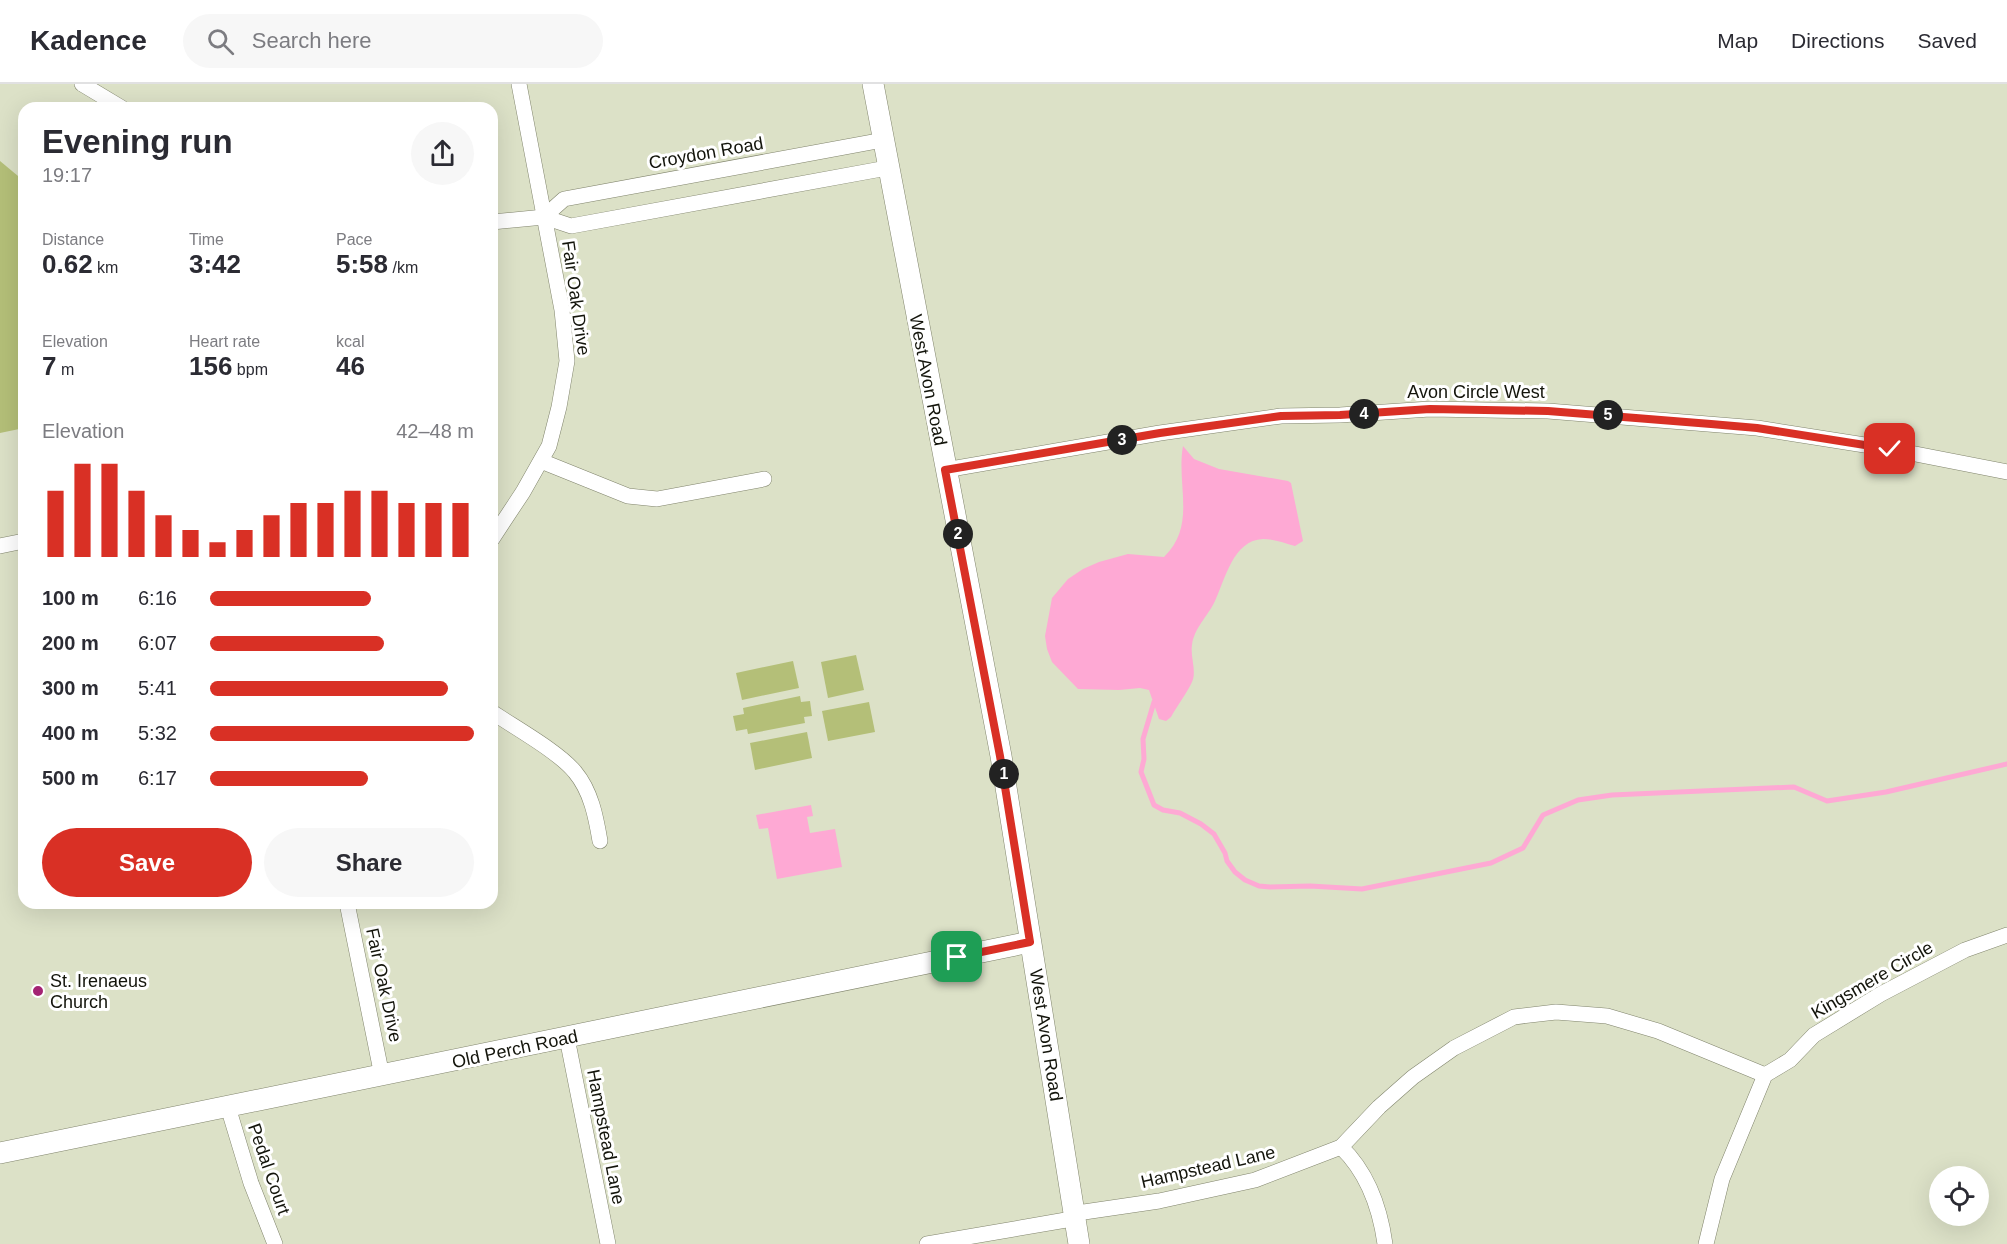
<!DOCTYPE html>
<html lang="en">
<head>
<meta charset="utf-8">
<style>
  :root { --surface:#fff; --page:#f7f7f7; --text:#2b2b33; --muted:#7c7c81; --line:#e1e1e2; --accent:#d93025 }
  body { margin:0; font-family:Arial,sans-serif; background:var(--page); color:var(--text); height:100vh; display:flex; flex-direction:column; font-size:22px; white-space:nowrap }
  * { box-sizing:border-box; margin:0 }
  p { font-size:20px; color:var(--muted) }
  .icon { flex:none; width:33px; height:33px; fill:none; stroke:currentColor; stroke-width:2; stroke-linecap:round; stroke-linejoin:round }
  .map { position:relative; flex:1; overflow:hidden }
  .details { position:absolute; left:18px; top:18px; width:480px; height:807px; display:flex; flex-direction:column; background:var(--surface); border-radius:18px; box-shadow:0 6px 24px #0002 }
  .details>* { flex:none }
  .buttons { position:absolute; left:1929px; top:1082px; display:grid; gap:12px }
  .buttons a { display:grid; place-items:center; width:60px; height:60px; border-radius:50%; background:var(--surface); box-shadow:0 6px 24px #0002; font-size:30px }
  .pin { position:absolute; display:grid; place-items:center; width:51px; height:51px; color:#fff; margin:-26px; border-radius:12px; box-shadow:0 3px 9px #0006 }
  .km { position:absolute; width:30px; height:30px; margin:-15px; border-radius:50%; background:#222; color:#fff; font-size:16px; line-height:30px; text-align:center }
  .round { display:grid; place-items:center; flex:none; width:63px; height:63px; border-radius:32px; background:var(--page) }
  .headline { display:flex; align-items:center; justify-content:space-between; height:102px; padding:0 24px }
  h1 { font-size:33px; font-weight:800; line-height:45px }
  .metrics { display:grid; grid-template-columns:repeat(3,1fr); gap:9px; height:102px; padding:6px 24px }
  .metrics div { display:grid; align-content:center }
  .metrics b { font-size:26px; font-weight:800 }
  .metrics small { font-size:16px; font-weight:400 }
  .metrics p { font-size:16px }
  .chart { height:168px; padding:12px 24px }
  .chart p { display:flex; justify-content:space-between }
  .chart svg { width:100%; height:108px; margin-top:6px; stroke:var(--accent); stroke-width:6 }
  .button { display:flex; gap:12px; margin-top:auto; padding:12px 24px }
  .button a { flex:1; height:69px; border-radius:36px; background:var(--accent); color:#fff; font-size:24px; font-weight:800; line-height:69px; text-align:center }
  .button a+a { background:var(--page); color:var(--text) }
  ul { padding:0 24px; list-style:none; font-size:20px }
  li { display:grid; grid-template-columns:96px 72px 1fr; align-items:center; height:45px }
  li i { height:15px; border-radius:8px; background:var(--accent) }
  header { display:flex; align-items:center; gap:36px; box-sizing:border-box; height:84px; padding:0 30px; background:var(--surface); border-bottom:2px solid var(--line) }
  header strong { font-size:28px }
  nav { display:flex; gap:33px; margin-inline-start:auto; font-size:21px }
  .search { width:420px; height:54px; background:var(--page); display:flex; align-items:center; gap:15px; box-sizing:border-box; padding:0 21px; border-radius:33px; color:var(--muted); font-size:22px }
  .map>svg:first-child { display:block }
</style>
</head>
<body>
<header>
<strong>Kadence</strong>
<div class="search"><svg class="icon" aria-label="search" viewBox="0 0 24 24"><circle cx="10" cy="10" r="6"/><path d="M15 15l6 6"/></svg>Search here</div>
<nav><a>Map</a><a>Directions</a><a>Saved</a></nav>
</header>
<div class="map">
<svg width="2007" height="1160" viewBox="0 0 2007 1160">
  <rect width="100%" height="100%" fill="#dce1c7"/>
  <g fill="#b4bf78">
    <path d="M0,77L24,97V344L0,349Z"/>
    <path d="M856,571L864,606L828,614L821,578Z"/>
    <path d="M793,577L799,604L742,616L736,589Z"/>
    <path d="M800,612L801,618L810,617L812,632L804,633L805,639L748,650L747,645L736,647L733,632L744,630L743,624Z"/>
    <path d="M869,618L875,648L828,657L822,627Z"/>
    <path d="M807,648L812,674L755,686L750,659Z"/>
  </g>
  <g fill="#fea9d4">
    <path d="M1183,362L1194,375L1219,385L1288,397L1291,399L1303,457L1295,462C1284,459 1274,455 1263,455C1233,456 1225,496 1215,517C1208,532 1194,544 1192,561C1190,573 1197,587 1192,598C1187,609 1177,622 1171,633L1166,637L1159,635L1149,606L1140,604L1119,606L1078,605L1052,578L1047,565L1045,552L1052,514L1068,495L1083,485L1099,478L1128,470L1164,473C1197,441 1176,401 1183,362Z"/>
    <path d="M811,721L813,732L807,733L810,749L835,745L842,783L777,795L768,744L759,745L756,731Z"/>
  </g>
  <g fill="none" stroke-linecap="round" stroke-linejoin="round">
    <path stroke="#fea9d4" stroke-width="5" d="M1154,618L1143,655L1144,675L1141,688L1154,721L1163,726L1180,729L1201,740L1214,750L1225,769L1227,777L1235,788L1245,796L1259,802L1270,803L1310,802L1362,805L1491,779L1523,764L1543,731L1578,716L1612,711L1794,703L1827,717L1886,708L2007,680"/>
    <defs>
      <g id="street">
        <path d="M82,0L122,24"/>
        <path d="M544,133L564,115L883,56"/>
        <path d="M492,138L544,133L571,142L887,84"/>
        <path d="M541,377L628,412L657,415L764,395"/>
        <path d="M945,386L1160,349L1281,332L1340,331L1430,325L1548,327L1757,344L1890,365L2007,388"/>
        <path d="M492,455L523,408L549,362L559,323L567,277L562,226L519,0"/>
        <path d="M0,462L24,457"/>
        <path d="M492,628C514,643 559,668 575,688C591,707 596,733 600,757"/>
        <path d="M347,819L382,992"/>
        <path d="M567,954L608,1160"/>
        <path d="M228,1023L251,1099L275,1160"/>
        <path d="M1341,1063C1368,1089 1380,1124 1385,1160"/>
        <path d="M927,1160L1066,1136L1084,1128L1159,1117L1255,1096L1341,1063L1379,1023L1413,993L1454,964L1514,933L1556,928L1607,932L1658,947L1765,991"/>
        <path d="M1706,1160L1722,1095L1765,991L1790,976L1814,951L1881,910L1965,866L2007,851"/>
      </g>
      <g id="secondary">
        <path d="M873,0L1001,672L1079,1160"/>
        <path d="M0,1069L1030,858"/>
      </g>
    </defs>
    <use href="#street" stroke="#80846c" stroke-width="16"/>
    <use href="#secondary" stroke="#80846c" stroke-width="22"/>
    <use href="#street" stroke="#fff" stroke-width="15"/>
    <use href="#secondary" stroke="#fff" stroke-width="21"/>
  </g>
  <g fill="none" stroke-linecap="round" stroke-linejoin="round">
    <defs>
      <path id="route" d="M957,873L1030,858L1000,672L945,386L1160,349L1281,332L1340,331L1430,325L1548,327L1711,340L1757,344L1890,365"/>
    </defs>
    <use href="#route" stroke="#fff" stroke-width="12"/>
    <use href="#route" stroke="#d93025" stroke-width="8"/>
  </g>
  <circle fill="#a42373" stroke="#fff" stroke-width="2" cx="38" cy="907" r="6"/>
  <g text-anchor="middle" stroke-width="6" stroke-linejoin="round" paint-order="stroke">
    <g font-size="18" fill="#13140b" stroke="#fff">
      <text transform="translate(706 69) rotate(-10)" y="6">Croydon Road</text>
      <text transform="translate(576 214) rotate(82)" y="6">Fair Oak Drive</text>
      <text transform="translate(928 296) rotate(79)" y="6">West Avon Road</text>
      <text x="1476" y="314">Avon Circle West</text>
      <text transform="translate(1872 896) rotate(-30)" y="6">Kingsmere Circle</text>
      <text transform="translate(384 901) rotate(78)" y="6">Fair Oak Drive</text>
      <text transform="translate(1046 951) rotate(81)" y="6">West Avon Road</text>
      <text transform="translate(515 965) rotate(-12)" y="6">Old Perch Road</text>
      <text transform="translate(606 1053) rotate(79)" y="6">Hampstead Lane</text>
      <text transform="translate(1208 1083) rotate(-13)" y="6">Hampstead Lane</text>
      <text transform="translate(269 1085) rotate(71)" y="6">Pedal Court</text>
    </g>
    <g font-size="18" fill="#13140b" stroke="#fff" text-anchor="start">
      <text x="50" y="903">St. Irenaeus<tspan x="50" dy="21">Church</tspan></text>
    </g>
  </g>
</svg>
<div class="buttons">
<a><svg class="icon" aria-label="locate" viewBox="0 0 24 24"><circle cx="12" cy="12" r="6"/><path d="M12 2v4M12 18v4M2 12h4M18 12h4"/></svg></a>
</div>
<div class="pin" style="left:957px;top:873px;background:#1e9e55"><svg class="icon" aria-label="arrive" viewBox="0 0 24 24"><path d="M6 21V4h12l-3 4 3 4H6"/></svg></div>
<div class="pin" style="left:1890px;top:365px;background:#d93025"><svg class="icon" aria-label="check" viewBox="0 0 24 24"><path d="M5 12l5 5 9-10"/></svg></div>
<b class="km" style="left:1004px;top:690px">1</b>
<b class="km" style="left:958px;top:450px">2</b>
<b class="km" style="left:1122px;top:356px">3</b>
<b class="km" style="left:1364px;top:330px">4</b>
<b class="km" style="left:1608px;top:331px">5</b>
<section class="details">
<div class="headline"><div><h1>Evening run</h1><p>19:17</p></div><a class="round"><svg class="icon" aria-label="share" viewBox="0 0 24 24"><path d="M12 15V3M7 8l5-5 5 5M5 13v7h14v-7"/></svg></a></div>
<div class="metrics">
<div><p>Distance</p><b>0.62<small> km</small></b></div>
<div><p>Time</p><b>3:42</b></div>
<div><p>Pace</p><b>5:58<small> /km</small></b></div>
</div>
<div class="metrics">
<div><p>Elevation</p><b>7<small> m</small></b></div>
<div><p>Heart rate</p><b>156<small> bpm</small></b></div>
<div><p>kcal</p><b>46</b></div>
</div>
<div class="chart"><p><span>Elevation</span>42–48 m</p>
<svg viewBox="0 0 160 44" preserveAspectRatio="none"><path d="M5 44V17M15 44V6M25 44V6M35 44V17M45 44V27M55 44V33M65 44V38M75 44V33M85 44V27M95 44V22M105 44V22M115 44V17M125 44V17M135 44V22M145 44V22M155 44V22"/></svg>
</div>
<ul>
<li><b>100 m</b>6:16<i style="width:61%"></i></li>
<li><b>200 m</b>6:07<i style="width:66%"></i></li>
<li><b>300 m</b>5:41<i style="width:90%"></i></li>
<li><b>400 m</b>5:32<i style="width:100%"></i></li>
<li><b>500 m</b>6:17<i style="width:60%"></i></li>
</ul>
<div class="button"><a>Save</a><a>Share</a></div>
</section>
</div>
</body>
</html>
